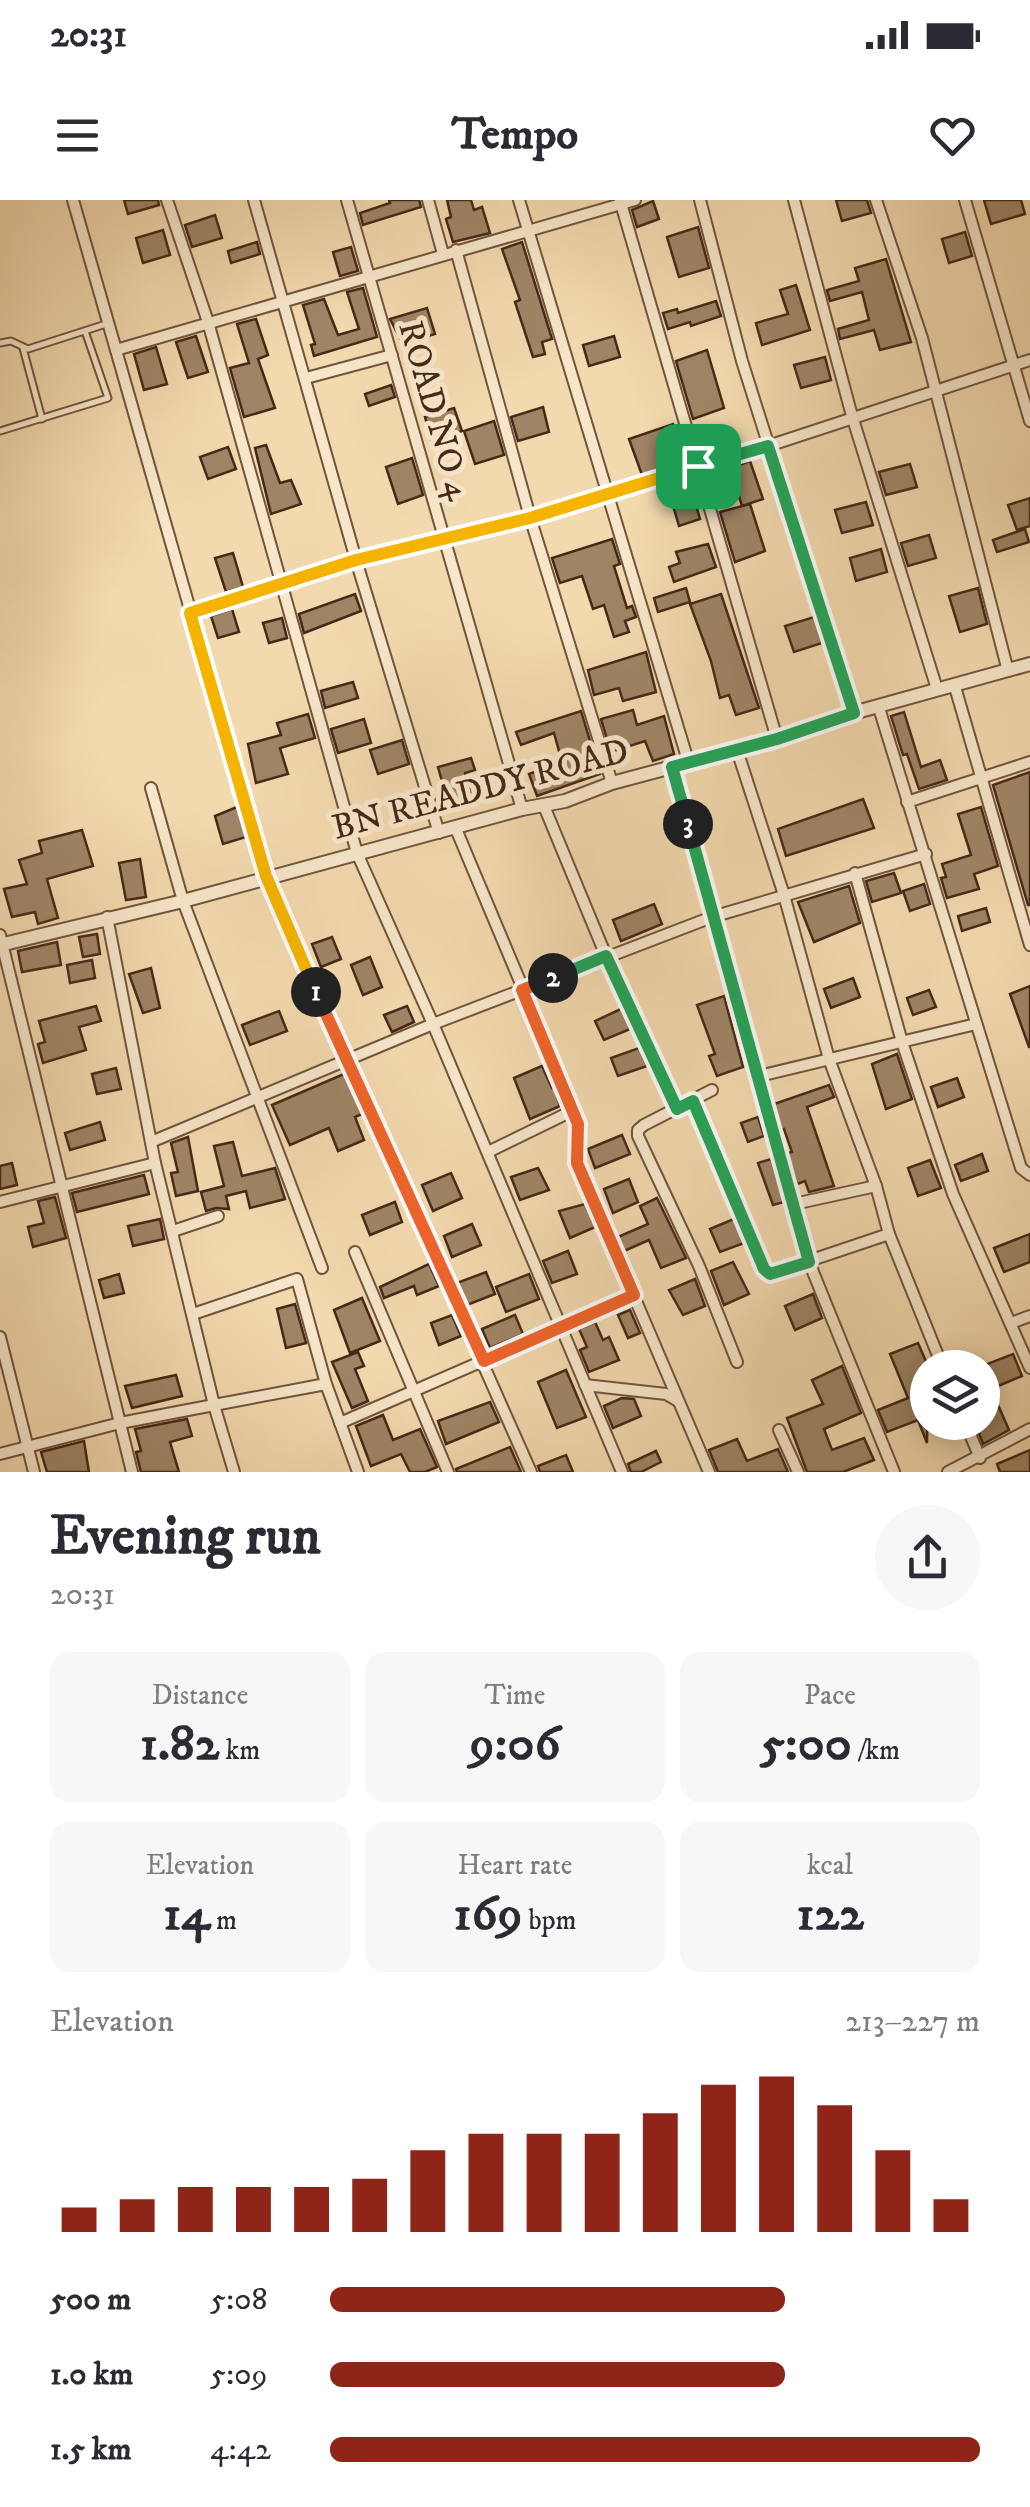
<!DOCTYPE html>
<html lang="en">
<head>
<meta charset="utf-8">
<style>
  :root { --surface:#fff; --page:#f7f7f7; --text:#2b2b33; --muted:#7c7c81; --accent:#8f2418 }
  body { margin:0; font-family:"IM FELL DW Pica",serif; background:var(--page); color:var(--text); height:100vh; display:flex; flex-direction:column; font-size:38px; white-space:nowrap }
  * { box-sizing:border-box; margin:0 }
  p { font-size:32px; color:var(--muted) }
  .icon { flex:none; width:55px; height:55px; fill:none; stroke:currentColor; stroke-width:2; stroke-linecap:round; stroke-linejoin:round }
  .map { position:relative; height:1272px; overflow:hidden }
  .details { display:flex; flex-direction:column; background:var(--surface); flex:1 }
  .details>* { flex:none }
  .tools { position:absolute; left:910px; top:1150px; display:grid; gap:20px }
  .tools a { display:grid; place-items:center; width:90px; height:90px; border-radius:50%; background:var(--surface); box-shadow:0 5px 25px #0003; font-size:50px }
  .pin { position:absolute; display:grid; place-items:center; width:85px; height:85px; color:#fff; margin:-42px; border-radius:20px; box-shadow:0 5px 15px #0006 }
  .km { position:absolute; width:50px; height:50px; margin:-25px; border-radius:50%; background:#222; color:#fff; font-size:28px; line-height:50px; text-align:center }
  .round { display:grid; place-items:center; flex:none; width:105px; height:105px; border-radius:52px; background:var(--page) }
  .summary { display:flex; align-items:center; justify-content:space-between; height:170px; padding:0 50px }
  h1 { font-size:55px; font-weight:700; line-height:75px }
  .stats { display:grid; grid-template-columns:repeat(3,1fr); gap:15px; height:170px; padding:10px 50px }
  .stats div { display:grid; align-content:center; border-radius:20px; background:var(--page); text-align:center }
  .stats b { font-size:50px; font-weight:700 }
  .stats small { font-size:28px; font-weight:400 }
  .stats p { font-size:28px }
  .chart { height:280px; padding:20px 50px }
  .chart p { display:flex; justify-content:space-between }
  .chart svg { width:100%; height:180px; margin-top:10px; stroke:var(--accent); stroke-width:6 }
  ul { padding:0 50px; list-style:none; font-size:32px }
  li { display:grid; grid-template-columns:160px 120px 1fr; align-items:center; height:75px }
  li i { height:25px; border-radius:12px; background:var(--accent) }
  .status { display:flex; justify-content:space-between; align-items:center; height:70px; padding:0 50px; background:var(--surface); direction:ltr }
  .status svg { height:28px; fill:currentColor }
  header { display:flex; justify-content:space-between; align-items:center; height:130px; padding:0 50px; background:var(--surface); font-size:45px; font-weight:700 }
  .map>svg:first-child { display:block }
</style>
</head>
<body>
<div class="status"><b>20:31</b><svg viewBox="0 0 49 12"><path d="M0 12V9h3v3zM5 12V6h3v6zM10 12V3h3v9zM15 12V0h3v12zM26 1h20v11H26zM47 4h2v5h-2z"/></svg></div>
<header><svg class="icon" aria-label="menu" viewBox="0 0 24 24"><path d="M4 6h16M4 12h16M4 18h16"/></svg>Tempo<svg class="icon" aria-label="heart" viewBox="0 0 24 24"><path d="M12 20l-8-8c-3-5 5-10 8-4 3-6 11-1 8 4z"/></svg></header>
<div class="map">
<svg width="1030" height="1272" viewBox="0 0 1030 1272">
  <rect width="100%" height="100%" fill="#f3d9ae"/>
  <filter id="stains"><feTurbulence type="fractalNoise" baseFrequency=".002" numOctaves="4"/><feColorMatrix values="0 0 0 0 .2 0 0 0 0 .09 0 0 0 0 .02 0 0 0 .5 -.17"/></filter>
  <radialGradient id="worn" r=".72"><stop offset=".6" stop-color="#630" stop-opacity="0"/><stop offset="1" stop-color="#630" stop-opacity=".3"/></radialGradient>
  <g fill="#9f8566" stroke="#452918" stroke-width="2.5">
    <path d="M124,0H158L159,5L128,14Z"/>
    <path d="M389,0H419L421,7L363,25L360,13L390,3Z"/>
    <path d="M447,0H471L474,10L482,7L490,33L453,42L446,19L451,17Z"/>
    <path d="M836,0H867L871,13L842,21Z"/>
    <path d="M984,0H1021L1025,14L991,24Z"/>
    <path d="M653,1L659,19L637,27L632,10Z"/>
    <path d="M215,15L222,38L192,47L185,25Z"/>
    <path d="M698,27L709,68L679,77L667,37Z"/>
    <path d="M163,30L170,55L143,63L136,38Z"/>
    <path d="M965,32L972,56L949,63L942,39Z"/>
    <path d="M257,42L260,54L231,63L228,51Z"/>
    <path d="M522,42L552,139L542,142L545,154L533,157L515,102L520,100L502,49Z"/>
    <path d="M351,47L358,71L340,76L333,52Z"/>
    <path d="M886,59L911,142L880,150L874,130L840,139L838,129L869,120L862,92L830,101L827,90L859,81L855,68Z"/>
    <path d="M796,85L810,130L762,145L756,123L788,114L780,90Z"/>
    <path d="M363,88L377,137L314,156L311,145L315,144L303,105L324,99L338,135L359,129L347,92Z"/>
    <path d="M716,101L721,116L691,126L690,122L668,129L663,113L677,109L678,113Z"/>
    <path d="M427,108L435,134L403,144L390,119Z"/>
    <path d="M256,119L268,155L258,159L275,208L244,217L230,168L249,163L237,124Z"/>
    <path d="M196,136L208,172L188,178L176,142Z"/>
    <path d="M614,136L620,157L589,166L583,145Z"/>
    <path d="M156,147L167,184L144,190L134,154Z"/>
    <path d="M707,150L724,208L693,219L676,161Z"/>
    <path d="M825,157L831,180L801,188L794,165Z"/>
    <path d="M391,185L395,197L369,206L365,194Z"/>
    <path d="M543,207L549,232L518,241L511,217Z"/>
    <path d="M454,208L462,231L432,241L425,217Z"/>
    <path d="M494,221L504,255L475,264L464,231Z"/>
    <path d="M673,224L683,262L642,275L629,239Z"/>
    <path d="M266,245L280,283L291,280L301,304L271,314L255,248Z"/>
    <path d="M228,247L236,269L208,279L200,257Z"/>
    <path d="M412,258L423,295L398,304L386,267Z"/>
    <path d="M750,261L763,299L742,306L730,268Z"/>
    <path d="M910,264L917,287L886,295L879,272Z"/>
    <path d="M688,279L700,319L679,326L667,285Z"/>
    <path d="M1030,298V326L1017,330L1008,305Z"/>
    <path d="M866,302L873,325L842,333L835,310Z"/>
    <path d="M750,304L765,351L735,362L720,312Z"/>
    <path d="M1025,329L1029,342L997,352L993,340Z"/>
    <path d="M929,335L936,358L908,366L901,343Z"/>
    <path d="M612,339L620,364L614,366L627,408L632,406L636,417L625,421L629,432L614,437L604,405L593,409L582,376L560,383L552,358Z"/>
    <path d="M708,344L716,367L674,382L669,367L680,363L676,352Z"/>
    <path d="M881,349L887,372L856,381L850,358Z"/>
    <path d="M233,353L243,387L226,392L215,358Z"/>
    <path d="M686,388L690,402L658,412L654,398Z"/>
    <path d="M978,388L987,424L960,432L949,396Z"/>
    <path d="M355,394L361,411L304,433L299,414Z"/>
    <path d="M721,394L759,508L736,515L729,495L720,498L711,461L690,404Z"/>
    <path d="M232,409L239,432L218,438L211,416Z"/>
    <path d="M814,417L822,443L794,452L785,426Z"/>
    <path d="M282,418L287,438L269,443L263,423Z"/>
    <path d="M646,452L656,492L623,501L619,488L594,495L588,470Z"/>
    <path d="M353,482L358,498L325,508L321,491Z"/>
    <path d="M633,510L637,525L664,516L674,554L653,561L645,541L611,552L601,519Z"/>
    <path d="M581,511L600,574L537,596L529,574L562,562L554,533L521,545L516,532Z"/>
    <path d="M904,512L921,567L940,560L947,580L919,589L907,554L903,555L891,516Z"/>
    <path d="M308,514L315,538L280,548L288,574L256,583L248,544L281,535L277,523Z"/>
    <path d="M364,519L371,543L338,553L331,529Z"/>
    <path d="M402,540L409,564L378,574L370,550Z"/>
    <path d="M471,558L475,570L465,573L472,599L449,606L438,567Z"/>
    <path d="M1030,572V705H1028L993,585Z"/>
    <path d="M863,599L874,628L786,656L778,629Z"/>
    <path d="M237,607L246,637L223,644L215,616Z"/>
    <path d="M981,607L998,666L974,674L979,689L947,698L941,678L946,677L942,664L971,655L958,614Z"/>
    <path d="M82,630L93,666L47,679L58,718L38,724L35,712L12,717L4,689L27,684L19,660L42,653L39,641Z"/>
    <path d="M140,659L146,697L126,700L119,663Z"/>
    <path d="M894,673L901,693L872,702L866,681Z"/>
    <path d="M924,684L930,704L910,711L903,691Z"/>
    <path d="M849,686L860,723L814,742L798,702Z"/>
    <path d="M654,704L662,724L621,741L613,720Z"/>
    <path d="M986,708L990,722L962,731L958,716Z"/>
    <path d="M97,734L100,754L83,757L79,737Z"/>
    <path d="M332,737L341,759L321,767L312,744Z"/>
    <path d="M57,742L61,765L22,772L18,751Z"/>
    <path d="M370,757L382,787L363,795L351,765Z"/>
    <path d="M92,760L95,778L70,783L67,765Z"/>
    <path d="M151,768L160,808L143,813L129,774Z"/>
    <path d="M853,778L860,797L831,808L824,789Z"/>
    <path d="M1030,786V847H1029L1010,794Z"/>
    <path d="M929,790L936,807L913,815L907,798Z"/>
    <path d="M724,796L743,867L717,876L709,856L715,854L697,805Z"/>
    <path d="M96,806L101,821L79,827L86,850L43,863L38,844L45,842L39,821Z"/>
    <path d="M407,806L414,822L392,832L384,815Z"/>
    <path d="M621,809L630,829L604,840L595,821Z"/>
    <path d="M279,811L287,831L250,845L242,825Z"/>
    <path d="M639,848L647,866L618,876L611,858Z"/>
    <path d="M897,854L912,899L886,909L872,864Z"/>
    <path d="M542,866L552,888L554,887L560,906L530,919L514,878Z"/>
    <path d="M116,868L121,889L97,894L92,874Z"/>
    <path d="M344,874L362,914L355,917L364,940L338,951L329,928L290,945L272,905Z"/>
    <path d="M957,878L964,897L938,907L931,887Z"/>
    <path d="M829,885L834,897L807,907L834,986L809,992L805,981L797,984L787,953L792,952L784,929L781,930L774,904Z"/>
    <path d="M758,917L764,936L748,942L741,923Z"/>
    <path d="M100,922L105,940L70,950L65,933Z"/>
    <path d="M622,935L630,954L595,968L588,949Z"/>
    <path d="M188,937L198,991L176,996L171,973L178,972L171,943Z"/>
    <path d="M233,942L242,976L275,968L285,999L250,1008L246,991L226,996L229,1009L216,1008L206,1011L201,992L224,986L214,946Z"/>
    <path d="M982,954L988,971L961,981L955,965Z"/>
    <path d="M771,959L784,1002L773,1005L758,963Z"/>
    <path d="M930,960L941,988L918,996L908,968Z"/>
    <path d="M12,963L17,985L0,989V966Z"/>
    <path d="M538,968L549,990L520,1000L511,977Z"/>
    <path d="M451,973L462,998L433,1011L422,985Z"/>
    <path d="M144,975L149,994L77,1012L72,993Z"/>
    <path d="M629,979L638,1002L613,1013L604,989Z"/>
    <path d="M55,997L66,1038L33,1047L28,1027L44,1023L38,1001Z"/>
    <path d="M657,998L686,1058L661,1068L649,1040L624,1051L618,1037L648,1024L640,1006Z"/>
    <path d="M395,1002L402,1022L370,1035L362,1015Z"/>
    <path d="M585,1004L595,1027L570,1038L559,1011Z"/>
    <path d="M160,1019L164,1039L133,1046L128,1026Z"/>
    <path d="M734,1019L744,1043L720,1052L710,1029Z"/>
    <path d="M472,1024L481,1045L452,1057L444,1036Z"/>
    <path d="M1030,1034V1062L1004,1072L994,1048Z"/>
    <path d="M568,1051L577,1074L552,1083L543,1061Z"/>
    <path d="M733,1062L749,1094L724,1105L711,1071Z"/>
    <path d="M429,1064L439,1086L417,1095L414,1086L384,1098L380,1087Z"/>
    <path d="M486,1072L495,1094L467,1105L457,1083Z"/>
    <path d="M119,1074L124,1093L104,1098L99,1080Z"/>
    <path d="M529,1074L539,1099L506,1112L496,1087Z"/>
    <path d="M695,1079L705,1106L683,1115L669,1090Z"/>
    <path d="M813,1094L822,1118L795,1130L785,1106Z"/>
    <path d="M362,1098L380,1141L350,1153L334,1110Z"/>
    <path d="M295,1104L306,1143L286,1148L277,1109Z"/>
    <path d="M630,1110L640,1133L628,1138L618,1115Z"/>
    <path d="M452,1115L461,1136L439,1145L431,1123Z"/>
    <path d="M515,1115L523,1134L490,1148L482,1129Z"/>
    <path d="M595,1122L603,1140L609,1137L619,1160L589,1172L580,1150L587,1147L579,1129Z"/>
    <path d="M918,1143L928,1166L927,1243L918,1220L887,1232L878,1210L908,1198L890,1154Z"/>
    <path d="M358,1152L364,1166L355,1169L368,1201L352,1208L332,1162Z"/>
    <path d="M1013,1154L1022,1176L991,1189L1009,1230L983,1244L975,1222H982V1166Z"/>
    <path d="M842,1166L861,1213L824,1229L832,1250L864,1238L874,1260L843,1272H807L787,1218L823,1204L812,1180Z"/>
    <path d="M566,1170L586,1217L557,1228L538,1182Z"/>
    <path d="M176,1175L182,1196L132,1208L125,1186Z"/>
    <path d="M622,1198L634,1199L641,1216L613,1228L604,1206Z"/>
    <path d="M490,1202L499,1222L446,1244L438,1221Z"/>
    <path d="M383,1215L393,1240L420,1229L437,1267L425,1272H410L401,1254L371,1266L356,1226Z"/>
    <path d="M187,1219L192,1236L170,1242L179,1272H141L136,1252L141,1251L135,1229Z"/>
    <path d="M737,1239L747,1261L778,1249L788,1272H718L709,1250Z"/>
    <path d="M84,1241L89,1272H47L41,1252Z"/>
    <path d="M510,1247L521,1272H457L456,1269Z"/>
    <path d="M1030,1250V1272H1000L997,1264Z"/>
    <path d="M656,1251L661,1262L641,1272H631L628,1264Z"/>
    <path d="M566,1255L573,1272H540L538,1266Z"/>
  </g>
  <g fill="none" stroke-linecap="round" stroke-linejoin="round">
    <defs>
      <g id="service">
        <path d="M0,143L11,141L28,149L106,124"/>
        <path d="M23,148L42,219"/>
        <path d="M0,231L108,198L85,131"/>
      </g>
      <g id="minor">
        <path d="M73,0L116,150"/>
        <path d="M254,0L356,360L439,633"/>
        <path d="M347,0L522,609"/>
        <path d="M428,0L443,54"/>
        <path d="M519,0L689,564"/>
        <path d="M620,0L777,539"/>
        <path d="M700,0L742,161L853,513"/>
        <path d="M794,0L852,216L937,489"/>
        <path d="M876,0L922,138L1008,471"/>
        <path d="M965,0L1030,221"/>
        <path d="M456,50L530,317L612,583"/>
        <path d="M306,178L392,155"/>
        <path d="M190,413L356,360L530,317L768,246L1030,160"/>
        <path d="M955,487L1030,745"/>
        <path d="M879,508L1021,968L1030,975"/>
        <path d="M737,550L784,695L829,859L876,986L889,1034L943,1168"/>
        <path d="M672,567L755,877L794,1004L876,986"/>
        <path d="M151,588L183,701L322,1068"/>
        <path d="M907,602L1030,562"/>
        <path d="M544,606L606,756L677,909"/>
        <path d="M456,629L574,910L578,924L577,963L709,1272"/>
        <path d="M855,673L902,842L953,994L1030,1168"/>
        <path d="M0,735L132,1272"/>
        <path d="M755,877L976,824"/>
        <path d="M712,890L644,925L638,930V936L699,1066L737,1162"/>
        <path d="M693,901L766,1073L770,1074L889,1034"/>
        <path d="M151,942L433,824L357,653L208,122L167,0"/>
        <path d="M488,952L574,910"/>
        <path d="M0,1002L155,963"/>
        <path d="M794,1004L809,1062L894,1272"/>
        <path d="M173,1031L218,1016"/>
        <path d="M355,1052L448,1272"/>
        <path d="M634,1095L561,1127L433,824L712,717L926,654"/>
        <path d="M193,1114L297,1079L326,1184L358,1272"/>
        <path d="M1011,1123L1030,1116"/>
        <path d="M0,1137L34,1272"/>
        <path d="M585,1185L666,1194L678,1201"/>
        <path d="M965,1222L980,1258"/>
        <path d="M340,1223L561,1127L622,1272"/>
        <path d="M779,1230L798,1272"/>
        <path d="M0,1254L120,1223L214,1205L155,963L107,717"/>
        <path d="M234,1272L214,1205L326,1184"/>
        <path d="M531,1272L266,676L116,150L635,0"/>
        <path d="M948,1272L1030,1229"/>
      </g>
      <path id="tertiary" d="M0,745L183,701L522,609L565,601L612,583L777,539L853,513L1030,464"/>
    </defs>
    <use href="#service" stroke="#70553e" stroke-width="9"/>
    <use href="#minor" stroke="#70553e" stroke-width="14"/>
    <use href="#tertiary" stroke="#70553e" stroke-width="16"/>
    <use href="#service" stroke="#f7e6ca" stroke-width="5"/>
    <use href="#minor" stroke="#f7e6ca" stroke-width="10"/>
    <use href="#tertiary" stroke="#f7e6ca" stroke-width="12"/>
  </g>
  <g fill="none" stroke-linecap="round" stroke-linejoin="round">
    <defs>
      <path id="split-1" d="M316,792L266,676L190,413L356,360L530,318L698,266"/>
      <path id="split-2" d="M316,792L484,1161L634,1095L577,963L578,924L522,790L553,778"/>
      <path id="split-3" d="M553,778L606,756L677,909L693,901L764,1069L770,1074L809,1062L688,624"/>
      <path id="split-4" d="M688,624L672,567L777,539L854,513L768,246L698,266"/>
    </defs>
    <use href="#split-1" stroke="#fff" stroke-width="20"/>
    <use href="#split-2" stroke="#fff" stroke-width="20"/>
    <use href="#split-3" stroke="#fff" stroke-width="20"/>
    <use href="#split-4" stroke="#fff" stroke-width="20"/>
    <use href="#split-1" stroke="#f5b400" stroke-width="12"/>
    <use href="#split-2" stroke="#f0652b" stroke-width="12"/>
    <use href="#split-3" stroke="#22a559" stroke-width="12"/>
    <use href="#split-4" stroke="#22a559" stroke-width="12"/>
  </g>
  <g text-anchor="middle" stroke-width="10" stroke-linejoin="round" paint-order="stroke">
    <g font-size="35" fill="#452918" stroke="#f7e6ca">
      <text transform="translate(436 210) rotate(74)" y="12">ROAD NO 4</text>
      <text transform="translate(480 588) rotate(-15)" y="12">BN READDY ROAD</text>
    </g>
  </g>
  <rect width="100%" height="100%" filter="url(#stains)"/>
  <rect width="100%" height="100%" fill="url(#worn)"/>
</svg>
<div class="tools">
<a><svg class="icon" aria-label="layers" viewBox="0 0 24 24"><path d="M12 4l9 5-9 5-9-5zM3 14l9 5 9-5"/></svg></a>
</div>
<div class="pin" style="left:698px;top:266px;background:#1e9e55"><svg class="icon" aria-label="arrive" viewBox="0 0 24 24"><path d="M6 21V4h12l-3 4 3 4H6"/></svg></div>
<b class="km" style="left:316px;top:792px">1</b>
<b class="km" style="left:553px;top:778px">2</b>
<b class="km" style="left:688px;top:624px">3</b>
</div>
<section class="details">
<div class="summary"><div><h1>Evening run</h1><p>20:31</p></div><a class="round"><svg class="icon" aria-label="share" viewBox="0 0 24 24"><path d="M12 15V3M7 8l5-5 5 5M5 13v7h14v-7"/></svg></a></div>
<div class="stats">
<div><p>Distance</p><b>1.82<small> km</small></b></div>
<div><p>Time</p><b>9:06</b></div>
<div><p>Pace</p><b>5:00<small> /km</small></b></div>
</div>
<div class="stats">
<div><p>Elevation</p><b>14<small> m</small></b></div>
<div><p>Heart rate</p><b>169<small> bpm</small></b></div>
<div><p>kcal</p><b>122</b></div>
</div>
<div class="chart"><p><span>Elevation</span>213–227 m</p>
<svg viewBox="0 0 160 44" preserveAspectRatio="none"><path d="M5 44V38M15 44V36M25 44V33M35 44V33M45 44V33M55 44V31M65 44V24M75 44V20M85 44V20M95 44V20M105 44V15M115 44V8M125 44V6M135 44V13M145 44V24M155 44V36"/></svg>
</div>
<ul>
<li><b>500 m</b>5:08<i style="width:70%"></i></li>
<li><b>1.0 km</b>5:09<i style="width:70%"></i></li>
<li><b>1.5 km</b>4:42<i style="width:100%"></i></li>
</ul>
</section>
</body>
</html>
